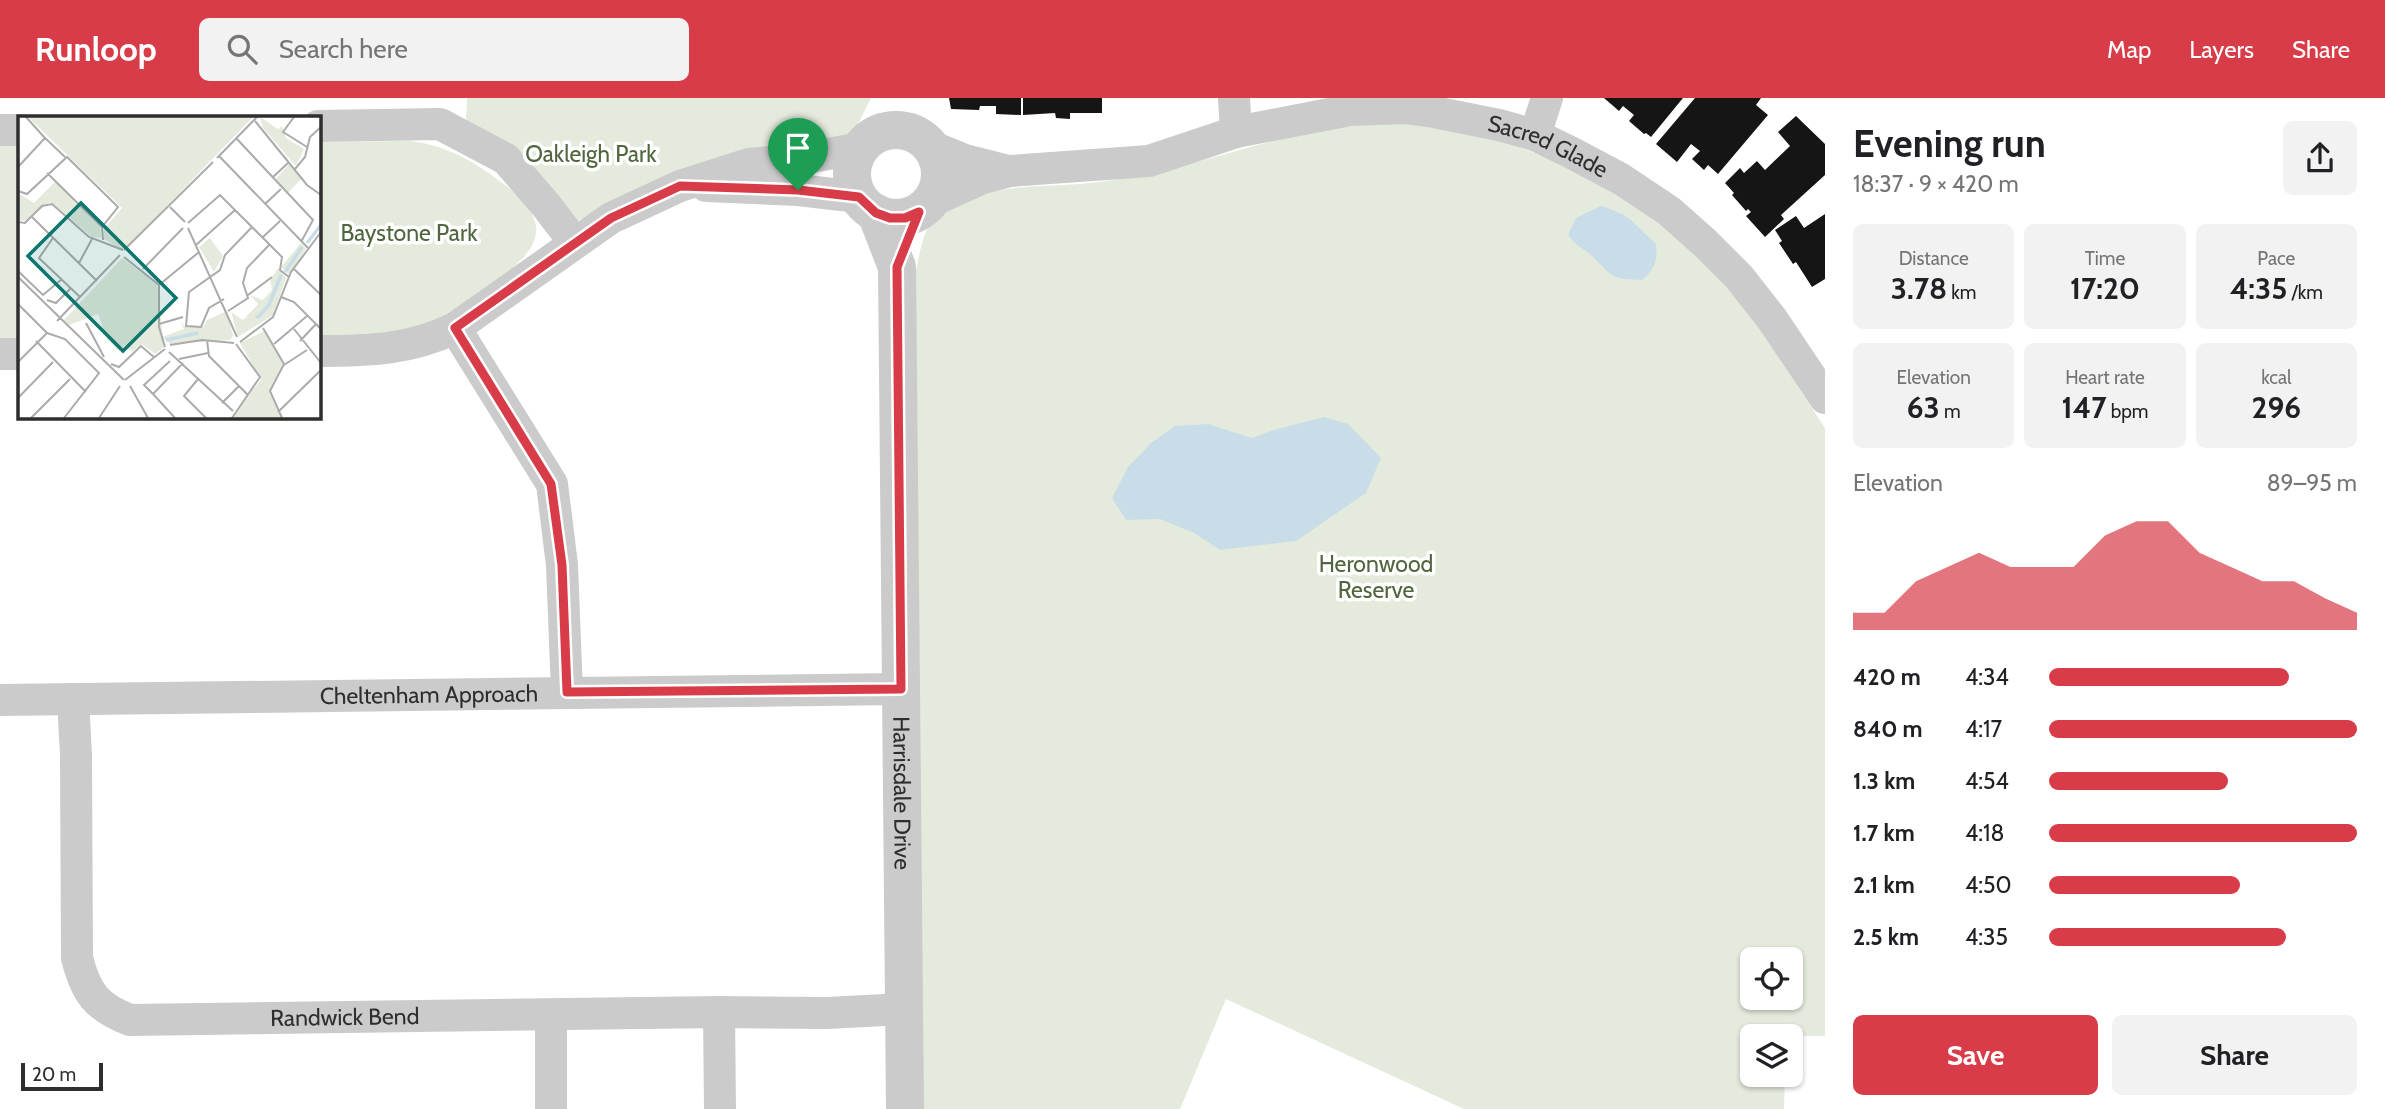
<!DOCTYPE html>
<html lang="en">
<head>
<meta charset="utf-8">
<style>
  :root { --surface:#fff; --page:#f2f2f2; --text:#202124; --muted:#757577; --accent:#d83c49 }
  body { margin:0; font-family:Cabin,sans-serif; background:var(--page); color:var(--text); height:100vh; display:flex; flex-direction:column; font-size:26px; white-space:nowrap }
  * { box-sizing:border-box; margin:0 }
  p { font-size:23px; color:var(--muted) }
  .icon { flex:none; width:38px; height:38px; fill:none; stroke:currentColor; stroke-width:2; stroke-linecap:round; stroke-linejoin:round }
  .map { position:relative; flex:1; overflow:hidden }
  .side { display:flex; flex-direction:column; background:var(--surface); width:560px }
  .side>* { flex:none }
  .buttons { position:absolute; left:1740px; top:849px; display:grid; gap:14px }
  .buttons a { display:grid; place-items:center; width:63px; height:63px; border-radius:10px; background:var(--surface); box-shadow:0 2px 5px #0004; font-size:35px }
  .scale { position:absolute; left:21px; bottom:18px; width:82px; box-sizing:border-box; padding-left:7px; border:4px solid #2e2e2e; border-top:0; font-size:19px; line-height:24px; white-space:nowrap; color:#2e2e2e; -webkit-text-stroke:5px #fff; paint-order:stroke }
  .pin { position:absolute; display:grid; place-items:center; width:60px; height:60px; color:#fff; margin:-72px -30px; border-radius:50% 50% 50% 0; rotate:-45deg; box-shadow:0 0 7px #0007 }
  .pin .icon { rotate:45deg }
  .round { display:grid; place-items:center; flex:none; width:74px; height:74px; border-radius:10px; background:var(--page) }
  .summary { display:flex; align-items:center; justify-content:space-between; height:119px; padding:0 28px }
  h1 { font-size:38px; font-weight:700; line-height:52px }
  .metrics { display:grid; grid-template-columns:repeat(3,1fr); gap:10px; height:119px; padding:7px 28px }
  .metrics div { display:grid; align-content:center; border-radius:10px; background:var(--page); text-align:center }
  .metrics b { font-size:30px; font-weight:700 }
  .metrics small { font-size:19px; font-weight:400 }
  .metrics p { font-size:19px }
  .chart { height:196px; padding:14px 28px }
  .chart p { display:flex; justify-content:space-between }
  .chart svg { width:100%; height:126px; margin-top:7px; fill:var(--accent); opacity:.7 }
  .button { display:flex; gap:14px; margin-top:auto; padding:14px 28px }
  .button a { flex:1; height:80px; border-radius:10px; background:var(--accent); color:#fff; font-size:28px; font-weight:700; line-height:80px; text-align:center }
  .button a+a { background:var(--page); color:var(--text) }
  ul { padding:0 28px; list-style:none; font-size:23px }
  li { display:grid; grid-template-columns:112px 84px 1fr; align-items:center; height:52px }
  li i { height:18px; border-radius:9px; background:var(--accent) }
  header { display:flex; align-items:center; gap:42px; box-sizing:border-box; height:98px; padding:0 35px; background:var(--accent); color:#fff }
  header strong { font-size:33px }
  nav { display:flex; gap:38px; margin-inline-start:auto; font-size:24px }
  .search { width:490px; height:63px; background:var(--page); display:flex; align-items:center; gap:18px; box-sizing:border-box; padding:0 24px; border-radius:10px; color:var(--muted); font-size:26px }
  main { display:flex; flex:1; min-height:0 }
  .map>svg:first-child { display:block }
</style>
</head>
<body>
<header>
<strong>Runloop</strong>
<div class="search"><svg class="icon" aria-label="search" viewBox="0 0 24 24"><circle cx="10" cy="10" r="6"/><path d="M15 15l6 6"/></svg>Search here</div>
<nav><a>Map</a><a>Layers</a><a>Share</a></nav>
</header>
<main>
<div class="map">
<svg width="1825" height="1011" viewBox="0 0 1825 1011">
  <rect width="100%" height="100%" fill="#fff"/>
  <g fill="#e4eadc" fill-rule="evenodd">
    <path d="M467,0H871L853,36L634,98L575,124L540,86L466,21Z"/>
    <path d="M1409,24L1441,28L1515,47L1559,65L1629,103L1678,140L1722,184L1750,216L1825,330V938H1752V976L1785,977L1784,1011H1464L1226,901L1180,1011H922L915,177C920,157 922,127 941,115C991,85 1025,90 1080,86C1102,84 1126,80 1148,76C1209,63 1268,41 1329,31C1356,26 1382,25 1409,24ZM1752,861H1790V900H1752Z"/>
    <path d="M410,43C445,47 472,62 501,84C567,132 529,160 479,195C457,210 436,227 409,233C385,239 345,238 319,239L318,44Z"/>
    <rect x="0" y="46" width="19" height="196"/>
  </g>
  <g fill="#c9dde9">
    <path d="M1601,108C1633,117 1633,126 1656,146C1658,163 1655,171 1642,182C1612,181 1614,180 1593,159C1583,149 1578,151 1568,137L1576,120Z"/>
    <path d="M1324,319L1348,326L1381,360L1366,395L1296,443L1220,452L1194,435L1160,421L1126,422L1112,400L1128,369L1151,345L1175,328L1208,326L1252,340L1274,332Z"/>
  </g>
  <g fill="#151515">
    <path d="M949,0H1021V17L996,16V8H980L979,12L951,11Z"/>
    <path d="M1023,0H1102V15H1070V21L1056,20L1055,15L1023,17Z"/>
    <path d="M1604,0H1683L1651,39L1646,35L1644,36L1629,23L1634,17L1623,8L1619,13Z"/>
    <path d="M1695,0H1761L1756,7L1768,17L1718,76L1708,67L1704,72L1692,61L1700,53L1691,46L1677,64L1656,46Z"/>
    <path d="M1796,18L1825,46V77L1781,117L1784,121L1765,139L1746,118L1751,114L1748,111L1746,113L1732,97L1734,95L1725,85L1740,70L1744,75L1757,63L1765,72L1790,48L1778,34Z"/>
    <path d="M1825,116V181L1812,189L1796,164L1793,166L1779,145L1782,143L1775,132L1796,118L1804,130Z"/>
  </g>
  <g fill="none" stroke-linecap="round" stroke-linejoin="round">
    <g stroke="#cbcbcb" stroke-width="32">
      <path d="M1234,0L1236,34"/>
      <path d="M318,28L440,26L506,61L545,106L575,145"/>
      <path d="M0,32H19"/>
      <path d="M1535,37L1547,0"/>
      <path d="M933,49L965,62L1008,73"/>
      <path d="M706,88L798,92L859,99"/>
      <path id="s1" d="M930,104L983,80L1010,73L1149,63L1236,34L1350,12L1405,10L1434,14L1499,27L1535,37L1572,55L1621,81L1669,113L1705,145L1739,179L1772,221L1825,300"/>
      <path d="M455,230L552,386L562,467L567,595"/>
      <path d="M318,253C368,253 410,252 455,230L611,120L680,88L749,66L801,61L861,50"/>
      <path d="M0,256H19"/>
      <path id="s2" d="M73,601L76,657L77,860C86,895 96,909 130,922L719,914L827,915L904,911"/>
      <path id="s3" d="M0,602L901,591"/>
      <path d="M719,914L720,1011"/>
      <path d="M551,1011V917"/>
    </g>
    <g stroke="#cbcbcb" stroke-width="38">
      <circle cx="896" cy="76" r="44"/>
      <path id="s4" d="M876,115L897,169L905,1011"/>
    </g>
  </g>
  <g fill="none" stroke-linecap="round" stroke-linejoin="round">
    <defs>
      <path id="route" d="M680,88L798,92L859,99L876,115L890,120H905L919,114L897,169L901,591L567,594L562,467L551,386L455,230L611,120Z"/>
    </defs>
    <use href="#route" stroke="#fff" stroke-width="14"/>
    <use href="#route" stroke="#d83c49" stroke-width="9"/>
  </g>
  <g text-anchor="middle" stroke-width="7" stroke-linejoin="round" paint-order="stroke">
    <g font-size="23" fill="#2e2e2e" stroke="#fff">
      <text dy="8" stroke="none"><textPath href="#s1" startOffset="637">Sacred Glade</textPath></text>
      <text dy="8" stroke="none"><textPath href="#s3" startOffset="429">Cheltenham Approach</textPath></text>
      <text dy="8" stroke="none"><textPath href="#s4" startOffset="584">Harrisdale Drive</textPath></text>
      <text dy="8" stroke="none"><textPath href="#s2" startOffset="560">Randwick Bend</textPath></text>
    </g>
    <g font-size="23" fill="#51663e" stroke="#fff">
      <text x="591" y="64">Oakleigh Park</text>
      <text x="409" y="143">Baystone Park</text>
      <text x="1376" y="474">Heronwood<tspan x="1376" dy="26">Reserve</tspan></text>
    </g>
  </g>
  <g transform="translate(18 18)">
    <rect width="303" height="303" fill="#fff"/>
    <path d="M10,1H235L108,132L103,133L86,123V113L104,92ZM242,1L260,13L264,10L268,22L286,33L278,50L245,12ZM271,48L283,63L269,78L257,64ZM37,66L82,111L83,122L74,121L32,86L8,105L0,104V77L16,87ZM192,122L205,140L196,156L181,131ZM283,127L288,133L271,158L263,151ZM104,142L139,168L146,231L137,238L124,228L114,236L107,229L101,235L89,223L80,198L51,209L46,204ZM260,152L268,162L255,199L220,221L213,196L225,204L240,188L232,179L245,184L254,174L252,164ZM209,195L215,220L212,224L152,228L144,221L166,213L162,205L167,211L186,210L189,204ZM246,215L265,247L251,276L263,302H215L243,263L222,227Z" fill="#e4eadc"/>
    <path fill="none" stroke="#c9dde9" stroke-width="3.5" d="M289,127L303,109M267,156L284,131M239,202L251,189L263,159M148,224L180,217"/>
    <path fill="none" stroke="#ababab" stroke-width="2" d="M276,1L265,16L289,31M237,5L289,69L303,79M27,22L47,41M218,22L295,104L283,126M201,40L291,133M199,42L239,1M0,51L27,22L8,1M277,53L287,41L292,21L303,11M29,57L84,111L85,124M254,62L271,46M0,75L9,78L49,41L100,91L84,111M247,88L263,73M152,91L167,106M13,100L79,165M0,106L7,107L24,90L34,88L71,121L105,134M170,107L202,79L264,141L262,154L271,161M170,112L219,221M245,121L262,105M35,122L21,142L62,181M178,129L217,94M106,134L195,46M106,141L141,169V211L147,231M61,147L74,123M275,152L303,179M125,153L165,112M0,155L25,179L44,163M0,161L106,264M141,169L181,136M230,179L254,161M263,181L276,186L303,213M206,183L191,192L183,211L168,210L171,176L202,154L207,139L234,111M29,184L38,187L53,172M0,188L29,217M210,195L230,182L225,167L229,152L252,128M39,205L102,139M68,207L86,241M141,208L165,201M245,212L266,248L252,275L264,302M276,213L303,247M29,217L47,223L81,257L46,302M189,224L191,240L230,279M18,225L68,276M282,225L298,208M222,226L255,201L273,156L303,116M256,228L289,200M152,229L184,224L216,227M151,236L215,295M161,243L190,237M0,246L29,217M93,248L101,251L123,230L137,242M266,249L289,234M180,263L166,280L188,302M107,264L147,233M112,270L130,302M135,278L126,269L152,245M0,282L35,246M204,287L221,270M260,296L303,254M13,302L52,263M81,302L102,270M157,302L135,278L165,247M214,302L242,261L218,228"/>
    <path fill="#0f766e" fill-opacity="0.15" stroke="#0f766e" stroke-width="3.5" d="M63,87L158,182L105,235L10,140Z"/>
    <rect width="303" height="303" fill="none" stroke="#2e2e2e" stroke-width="3.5"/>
  </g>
</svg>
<div class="buttons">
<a><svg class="icon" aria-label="locate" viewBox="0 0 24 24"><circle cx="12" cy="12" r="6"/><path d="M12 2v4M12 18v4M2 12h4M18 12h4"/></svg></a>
<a><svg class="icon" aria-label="layers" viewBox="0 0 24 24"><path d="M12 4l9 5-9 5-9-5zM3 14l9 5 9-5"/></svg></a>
</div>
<div class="scale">20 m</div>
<div class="pin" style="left:798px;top:92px;background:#1e9e55"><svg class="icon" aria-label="arrive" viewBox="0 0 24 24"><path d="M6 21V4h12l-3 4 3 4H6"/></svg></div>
</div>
<section class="side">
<div class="summary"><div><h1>Evening run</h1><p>18:37 · 9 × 420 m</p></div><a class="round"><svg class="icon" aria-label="share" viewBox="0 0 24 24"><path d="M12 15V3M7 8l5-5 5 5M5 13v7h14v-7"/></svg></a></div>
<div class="metrics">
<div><p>Distance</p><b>3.78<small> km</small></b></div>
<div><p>Time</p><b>17:20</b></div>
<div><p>Pace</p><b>4:35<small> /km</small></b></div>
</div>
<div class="metrics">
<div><p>Elevation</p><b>63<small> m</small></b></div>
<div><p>Heart rate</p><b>147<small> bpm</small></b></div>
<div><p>kcal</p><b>296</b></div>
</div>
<div class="chart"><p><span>Elevation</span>89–95 m</p>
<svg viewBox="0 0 160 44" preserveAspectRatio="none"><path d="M0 44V38L10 38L20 27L30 22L40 17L50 22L60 22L70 22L80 11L90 6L100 6L110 17L120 22L130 27L140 27L150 33L160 38V44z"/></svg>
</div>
<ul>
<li><b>420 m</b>4:34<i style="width:78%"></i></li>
<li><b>840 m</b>4:17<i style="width:100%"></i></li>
<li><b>1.3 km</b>4:54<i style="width:58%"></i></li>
<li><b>1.7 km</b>4:18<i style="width:100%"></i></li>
<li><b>2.1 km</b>4:50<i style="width:62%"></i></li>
<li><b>2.5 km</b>4:35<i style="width:77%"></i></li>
</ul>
<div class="button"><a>Save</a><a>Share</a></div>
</section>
</main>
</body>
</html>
